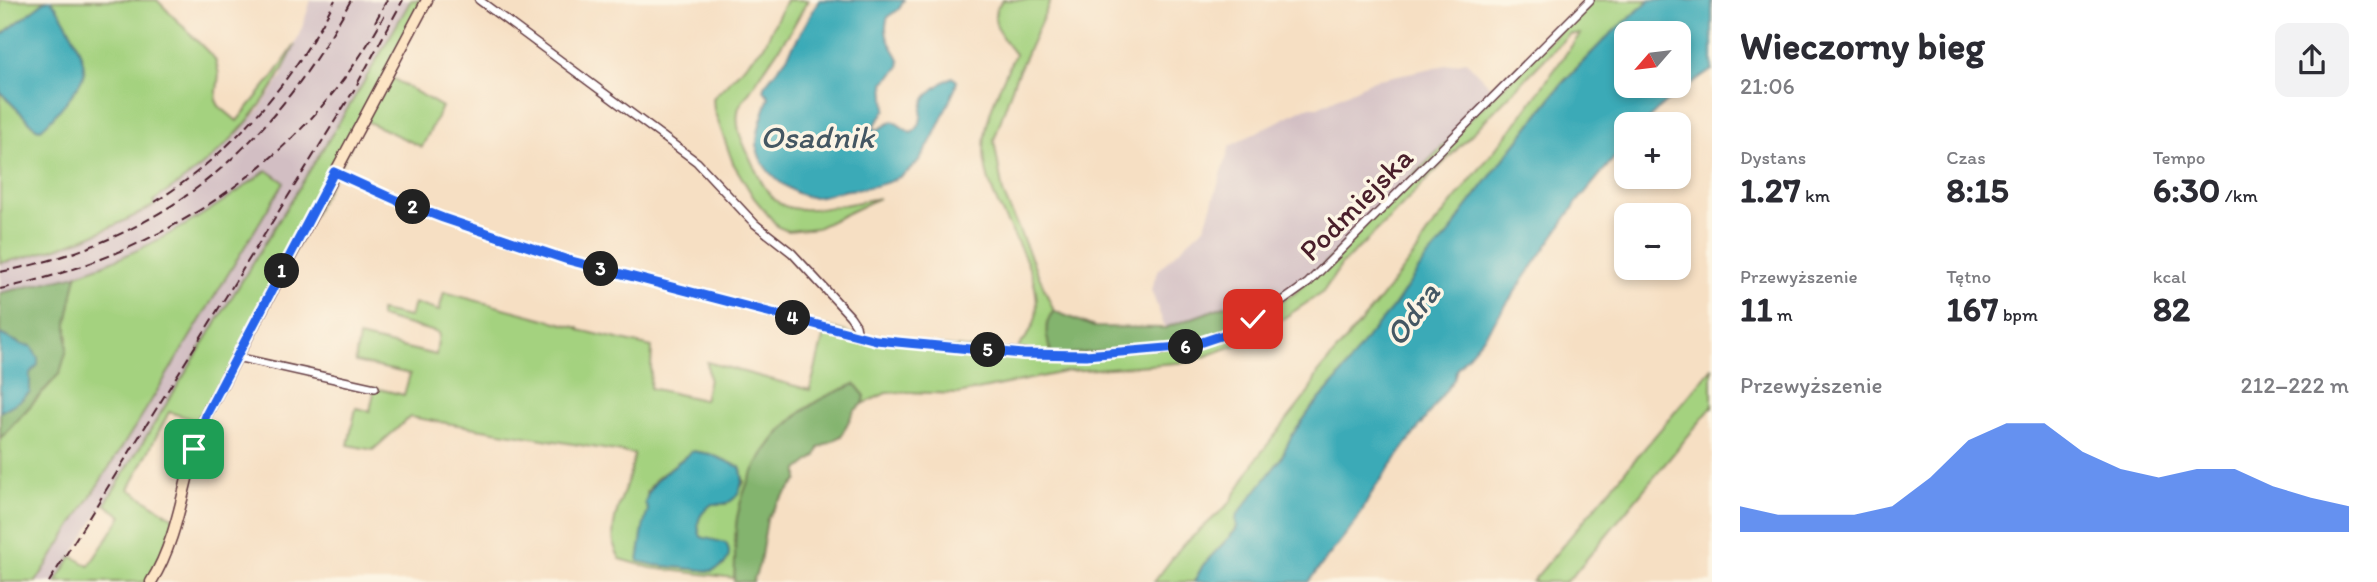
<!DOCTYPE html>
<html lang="pl">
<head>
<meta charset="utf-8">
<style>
  :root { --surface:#fff; --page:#f2f2f3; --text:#2b2b33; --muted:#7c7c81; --accent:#2563eb }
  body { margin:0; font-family:Itim,sans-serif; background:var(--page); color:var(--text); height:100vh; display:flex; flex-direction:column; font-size:26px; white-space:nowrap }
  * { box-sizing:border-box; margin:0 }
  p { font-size:23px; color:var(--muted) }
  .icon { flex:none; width:38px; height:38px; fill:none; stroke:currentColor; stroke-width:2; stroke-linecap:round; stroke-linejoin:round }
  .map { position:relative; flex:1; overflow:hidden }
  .details { display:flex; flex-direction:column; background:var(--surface); width:665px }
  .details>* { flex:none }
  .needle { width:46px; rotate:242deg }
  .controls { position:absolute; left:1614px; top:21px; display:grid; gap:14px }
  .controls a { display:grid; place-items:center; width:77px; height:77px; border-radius:14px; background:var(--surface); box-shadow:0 4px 10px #0003; font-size:35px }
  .pin { position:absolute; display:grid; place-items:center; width:60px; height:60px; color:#fff; margin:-30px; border-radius:14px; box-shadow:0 4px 10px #0006 }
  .km { position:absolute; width:35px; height:35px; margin:-18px; border-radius:50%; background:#222; color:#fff; font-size:19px; line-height:35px; text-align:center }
  .round { display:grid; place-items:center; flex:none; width:74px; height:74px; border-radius:14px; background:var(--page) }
  .overview { display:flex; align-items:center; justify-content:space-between; height:119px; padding:0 28px }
  h1 { font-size:38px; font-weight:700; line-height:52px }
  .metrics { display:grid; grid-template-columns:repeat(3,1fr); gap:10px; height:119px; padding:7px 28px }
  .metrics div { display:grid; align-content:center }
  .metrics b { font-size:35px; font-weight:700 }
  .metrics small { font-size:19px; font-weight:400 }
  .metrics p { font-size:19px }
  .chart { height:196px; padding:14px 28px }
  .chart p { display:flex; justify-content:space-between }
  .chart svg { width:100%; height:126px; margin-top:7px; fill:var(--accent); opacity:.7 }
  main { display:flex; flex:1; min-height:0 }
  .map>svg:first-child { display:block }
</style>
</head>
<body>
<main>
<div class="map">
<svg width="1712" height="582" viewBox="0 0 1712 582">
  <rect width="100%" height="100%" fill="#fcf5e5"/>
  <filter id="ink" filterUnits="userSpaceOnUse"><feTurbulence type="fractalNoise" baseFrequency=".0143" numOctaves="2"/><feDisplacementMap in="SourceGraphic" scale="14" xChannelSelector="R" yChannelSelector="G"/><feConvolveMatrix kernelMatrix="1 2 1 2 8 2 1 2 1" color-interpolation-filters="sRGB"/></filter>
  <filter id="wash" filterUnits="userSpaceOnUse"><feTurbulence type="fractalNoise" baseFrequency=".00686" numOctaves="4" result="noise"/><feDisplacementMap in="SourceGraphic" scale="28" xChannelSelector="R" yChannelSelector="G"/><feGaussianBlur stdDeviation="1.57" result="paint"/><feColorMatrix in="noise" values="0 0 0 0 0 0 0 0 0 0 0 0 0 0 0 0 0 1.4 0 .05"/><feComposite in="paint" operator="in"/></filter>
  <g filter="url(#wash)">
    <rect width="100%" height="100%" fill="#f6dfc3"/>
    <g fill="#d2bec3">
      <path d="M311,0H411L362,85L56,582H36L145,411L284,182L267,171L219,205L175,233L127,256L77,275L0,293V263L42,253L108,230L155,205L153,201L211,159L236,136L259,110L281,78L303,25Z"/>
      <path d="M1466,61L1498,94L1321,271L1240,327L1230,306L1227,305L1165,328L1151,290L1158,270L1205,226L1230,146L1306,107H1318L1374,80Z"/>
    </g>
    <g fill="#a4d27f" stroke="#777855" stroke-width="2" fill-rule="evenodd">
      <path d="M0,0H46L0,36Z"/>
      <path d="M51,0H157L215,59L219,74L216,100L219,106L237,121L273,77L295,45C264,115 217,160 153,201L155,205C106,232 56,252 0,263V92L36,128L41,129L80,82L76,44Z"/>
      <path d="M411,0H427L387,75L442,107L422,147L364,120L203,422L169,412L129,489L175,519L151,582H56L72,556L89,566L122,516L105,504L362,85Z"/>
      <path d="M786,0H808L790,32L739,107C734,126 742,141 750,158C757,173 765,193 779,203C800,218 855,202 879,198L817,228L788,231L778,227L754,198L733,163L714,110L713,98L764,46Z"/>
      <path d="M1003,0H1051L1015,79L994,140L1003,193L1054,311C1042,323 1047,340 1052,355L1198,345L1294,294L1590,0H1650L1606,38L1563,82L1462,213L1451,232L1425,260L1396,304L1369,335L1337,380L1311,409L1291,437L1280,460L1236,519L1237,527L1235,531L1203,565L1194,582H1154L1181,547L1229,504L1257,458L1309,392L1318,373L1376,304L1418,250L1426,235L1515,125L1580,34H1569L1388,220L1342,264L1323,292L1252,339L1190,362L1069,371L958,394L904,392L886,393L863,404L865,396L855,384C844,389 831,393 821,399C779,422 745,472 737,519C734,539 737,559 734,578L651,568L620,559C618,554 614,548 614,543C609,513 632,483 634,454L410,417L373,450L348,445L356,408L370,411L375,388L404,395L410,374L355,362L359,337L436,355L439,333L380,317V311L410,317L414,303L439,311L444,292L579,328V330L652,347L650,388L704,400L709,379L707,362L810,390L826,326L865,338L1014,353C1022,343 1034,329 1036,316C1045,260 984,210 984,150C984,118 1001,83 1015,54C1003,40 984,17 1003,0ZM692,451L710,454L740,467L744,482L735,497L726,504H712C699,514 695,522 701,538L726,543L724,565L711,571L654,565L647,492L655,480Z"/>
      <path d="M267,170L284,182L145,411L36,582H0V439L55,379L68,339L66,323L77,274C148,251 207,215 267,170Z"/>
      <path d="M1712,368V407L1575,573L1565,582H1532Z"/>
    </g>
    <g fill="#83b46e" stroke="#666a4c" stroke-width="2">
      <path d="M77,275L67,323V349L60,373L0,439V412L21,400L30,392V373L33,369L31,346L23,345L0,334V293Z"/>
      <path d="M1227,305H1230L1240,327L1198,345L1052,355C1047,340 1042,323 1054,311L1094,327L1165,328Z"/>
      <path d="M855,384L865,396L863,404L854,411L841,436L819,448L816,456L798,470V480L778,502L767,519L760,562L753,582H734C736,561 734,539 737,518C746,470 776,428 816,402C828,394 843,390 855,384Z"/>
    </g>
    <g fill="#3aaab7" stroke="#426471" stroke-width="2" fill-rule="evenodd">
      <path d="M51,0C62,13 87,57 84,74C81,86 52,120 41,129L36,128L0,92V36L45,1Z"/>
      <path d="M819,0H904C903,2 900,8 898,10C893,14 889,13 887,20C881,44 904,55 899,67C896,73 888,78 884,83L886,109L874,126V129H879L893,121L911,133C926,125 918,111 925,99C930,91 943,82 952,77L957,81L955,89C944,111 931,148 915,165C897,185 867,188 841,191C830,193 821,198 810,197C799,196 790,189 781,183C746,155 756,135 769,97L764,90V86L787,57Z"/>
      <path d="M1650,0H1712V70L1665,103L1643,124H1626V144L1578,201L1483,338L1457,368L1454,379L1374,489L1357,520L1308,582H1194L1203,565L1235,531L1237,527L1236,519L1238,514L1280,460L1291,437L1311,409L1337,380L1369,335L1396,304L1425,260L1451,232L1462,213L1561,85L1606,38ZM1678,33V86H1626V33Z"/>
      <path d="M0,334L23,345L31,346L38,358V365L30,373V392L21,400L0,412Z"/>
      <path d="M692,451L710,454L740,467C745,478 741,496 729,502C724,505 717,504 712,504C699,514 695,522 701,537L726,543C734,557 725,567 711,571L654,565L638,561L643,528L648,510L645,503C651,477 674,468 692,451Z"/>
    </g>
  </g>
  <g filter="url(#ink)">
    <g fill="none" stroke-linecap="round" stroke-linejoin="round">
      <defs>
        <g id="street">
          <path d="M479,0L697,162L755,224L792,253L850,316L856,325L858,335"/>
          <path d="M334,172L396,200L443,218L568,260L876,340L1052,355L1183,348L1224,335L1277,305L1308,283L1590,0"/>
          <path d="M236,357L375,388"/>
        </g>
        <path id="secondary" d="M151,582C182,533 184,467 207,413L427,0"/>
      </defs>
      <use href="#street" stroke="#643c42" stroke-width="10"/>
      <use href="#secondary" stroke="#643c42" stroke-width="13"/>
      <use href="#street" stroke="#fff" stroke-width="7"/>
      <use href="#secondary" stroke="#fde5c5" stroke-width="10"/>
      <g stroke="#4a1f2b" stroke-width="2" stroke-dasharray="10 5" stroke-linecap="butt">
        <path d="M375,22L387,0"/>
        <path d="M155,202C233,152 293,82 335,0"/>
        <path d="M0,272C167,240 271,147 351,0"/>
        <path d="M0,289C161,255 304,164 384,16"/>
        <path d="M49,582L354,90L403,0"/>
      </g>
    </g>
  </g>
  <g fill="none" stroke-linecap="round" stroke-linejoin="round" filter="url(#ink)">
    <defs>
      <path id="route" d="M194,449L207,413L334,172L396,200L443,218L568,260L876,340L1023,354L1086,355L1190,346L1223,335L1253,319"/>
    </defs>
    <use href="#route" stroke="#fff" stroke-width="14"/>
    <use href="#route" stroke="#2563eb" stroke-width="9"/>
  </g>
  <g text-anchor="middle" stroke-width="7" stroke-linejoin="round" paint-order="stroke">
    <g font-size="30" fill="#4a1f2b" stroke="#fcf5e5">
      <text transform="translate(1356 204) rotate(-45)" y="10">Podmiejska</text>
    </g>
    <g font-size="32" font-style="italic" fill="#445763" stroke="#fcf5e5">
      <text x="817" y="148">Osadnik</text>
      <text transform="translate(1412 314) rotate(-54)" y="11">Odra</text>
    </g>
  </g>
</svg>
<div class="controls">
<a><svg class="needle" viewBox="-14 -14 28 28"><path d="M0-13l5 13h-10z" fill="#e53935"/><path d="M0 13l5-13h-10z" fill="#7c7c81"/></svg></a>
<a>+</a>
<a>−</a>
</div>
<div class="pin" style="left:194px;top:449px;background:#1e9e55"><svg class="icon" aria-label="arrive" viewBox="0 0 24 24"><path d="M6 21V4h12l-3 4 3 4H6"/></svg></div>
<div class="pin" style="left:1253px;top:319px;background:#d93025"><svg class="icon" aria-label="check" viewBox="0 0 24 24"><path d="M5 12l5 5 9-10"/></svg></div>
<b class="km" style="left:282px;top:271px">1</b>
<b class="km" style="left:413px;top:207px">2</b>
<b class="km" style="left:601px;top:269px">3</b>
<b class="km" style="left:793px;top:318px">4</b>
<b class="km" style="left:988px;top:350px">5</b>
<b class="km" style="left:1186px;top:347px">6</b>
</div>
<section class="details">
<div class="overview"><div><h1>Wieczorny bieg</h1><p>21:06</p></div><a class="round"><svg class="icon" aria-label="share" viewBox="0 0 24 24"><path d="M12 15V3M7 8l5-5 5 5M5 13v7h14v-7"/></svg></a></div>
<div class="metrics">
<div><p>Dystans</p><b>1.27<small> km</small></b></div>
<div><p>Czas</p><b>8:15</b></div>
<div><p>Tempo</p><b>6:30<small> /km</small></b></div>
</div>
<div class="metrics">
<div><p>Przewyższenie</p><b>11<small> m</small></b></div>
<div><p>Tętno</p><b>167<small> bpm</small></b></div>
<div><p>kcal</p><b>82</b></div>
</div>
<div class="chart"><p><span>Przewyższenie</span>212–222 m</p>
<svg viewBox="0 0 160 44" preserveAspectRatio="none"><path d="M0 44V35L10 38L20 38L30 38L40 35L50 25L60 12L70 6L80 6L90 16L100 22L110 25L120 22L130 22L140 28L150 32L160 35V44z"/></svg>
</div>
</section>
</main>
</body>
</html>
